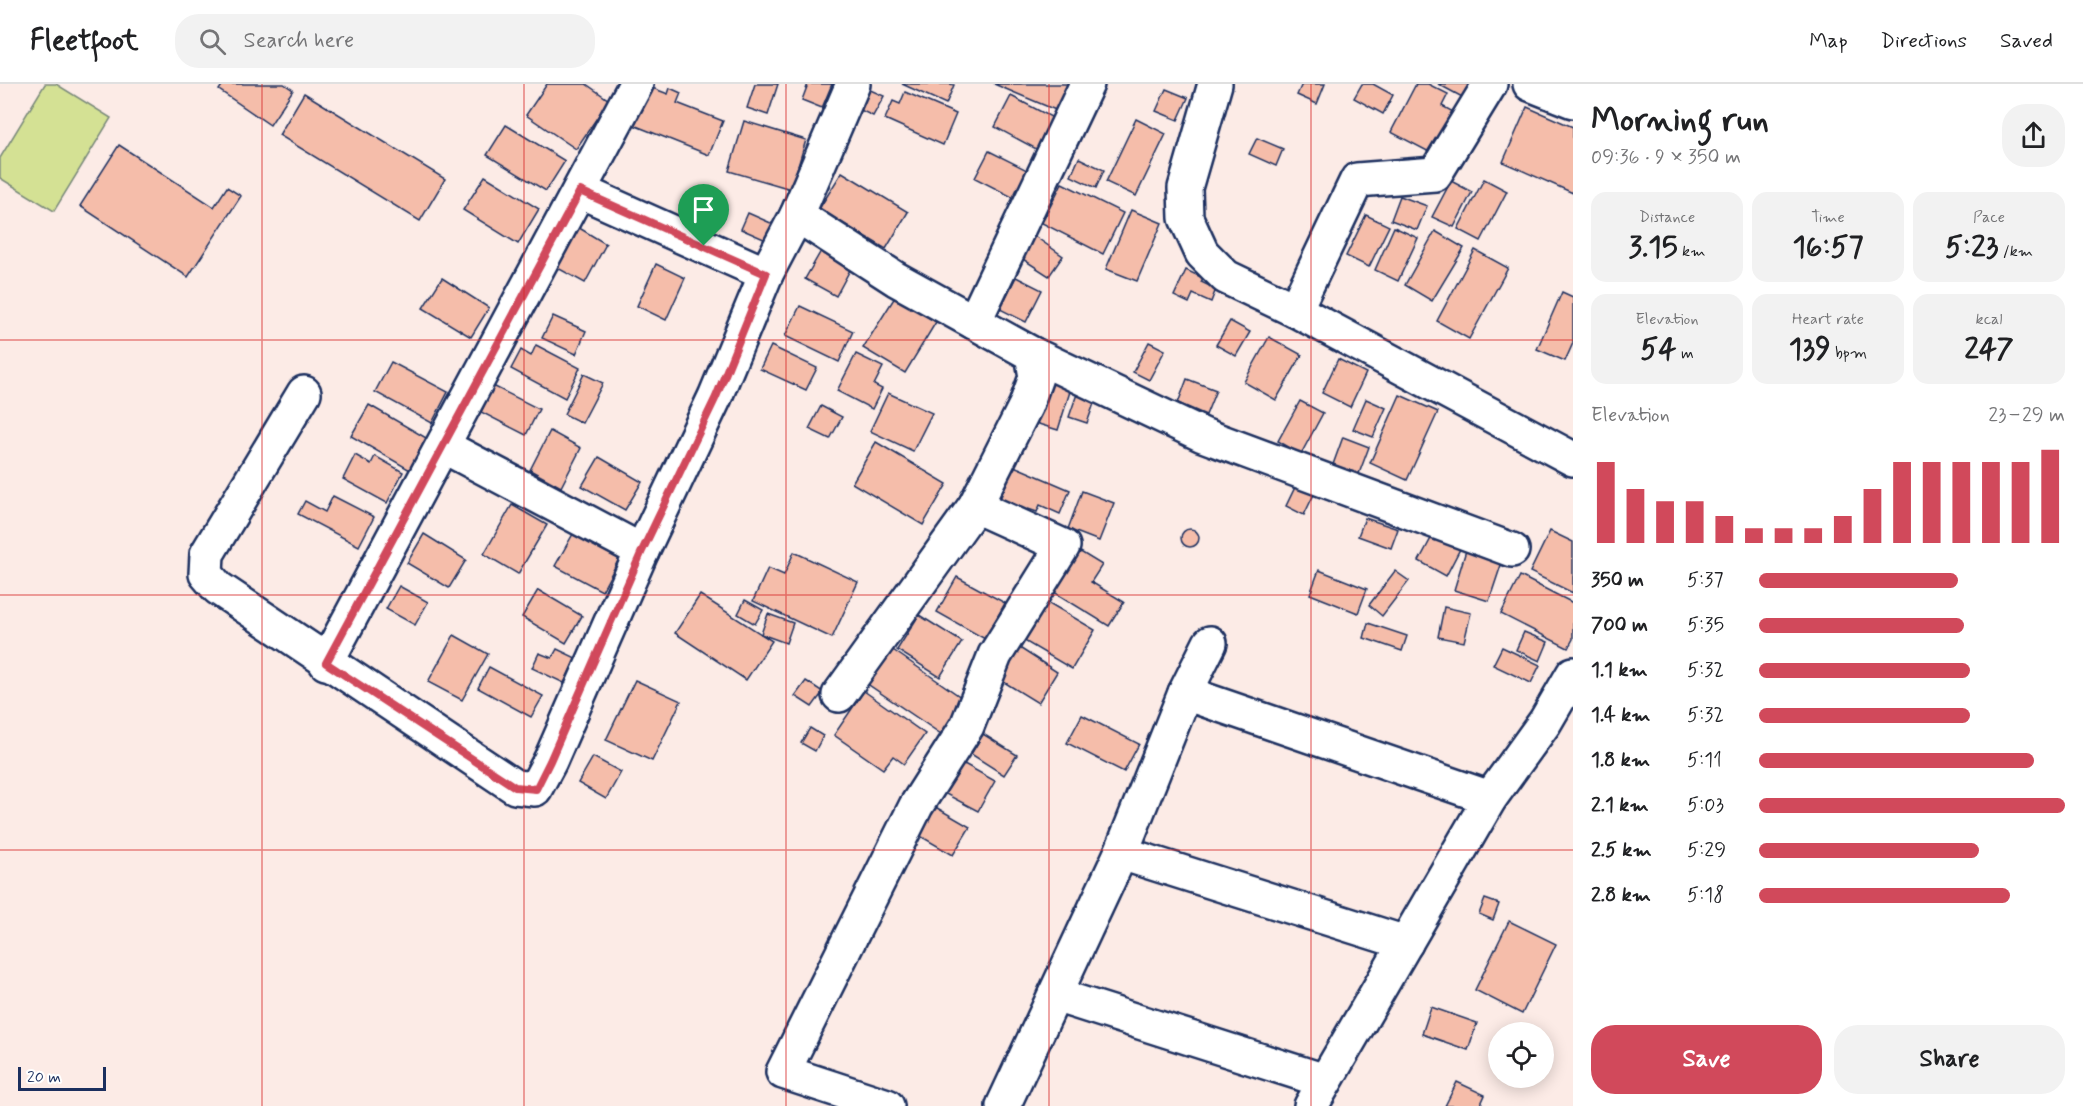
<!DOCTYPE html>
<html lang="en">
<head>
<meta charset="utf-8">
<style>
  :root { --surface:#fff; --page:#f2f2f2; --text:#202124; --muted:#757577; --line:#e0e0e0; --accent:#d1495b }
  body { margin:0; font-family:Mynerve,sans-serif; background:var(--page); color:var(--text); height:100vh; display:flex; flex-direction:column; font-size:22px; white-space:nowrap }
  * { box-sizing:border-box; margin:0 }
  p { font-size:20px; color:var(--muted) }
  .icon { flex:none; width:33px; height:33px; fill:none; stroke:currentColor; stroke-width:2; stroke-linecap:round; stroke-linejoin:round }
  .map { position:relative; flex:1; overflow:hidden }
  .details { display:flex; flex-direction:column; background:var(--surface); width:510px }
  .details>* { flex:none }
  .controls { position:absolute; left:1488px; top:938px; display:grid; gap:12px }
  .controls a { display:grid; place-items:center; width:66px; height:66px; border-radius:50%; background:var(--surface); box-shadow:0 3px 15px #0003; font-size:30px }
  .scale { position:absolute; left:18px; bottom:15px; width:88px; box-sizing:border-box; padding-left:6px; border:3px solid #1b2f5e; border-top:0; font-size:16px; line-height:21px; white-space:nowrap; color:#1b2f5e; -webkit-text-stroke:4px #fff; paint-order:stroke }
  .pin { position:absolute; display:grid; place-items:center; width:51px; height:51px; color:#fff; margin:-62px -26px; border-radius:50% 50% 50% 0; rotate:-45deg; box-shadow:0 0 6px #0007 }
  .pin .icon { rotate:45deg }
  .round { display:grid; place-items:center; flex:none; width:63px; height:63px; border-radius:24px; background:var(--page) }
  .head { display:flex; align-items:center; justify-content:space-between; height:102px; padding:0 18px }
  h1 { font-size:33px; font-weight:700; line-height:45px }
  .metrics { display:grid; grid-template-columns:repeat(3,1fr); gap:9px; height:102px; padding:6px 18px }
  .metrics div { display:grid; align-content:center; border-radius:15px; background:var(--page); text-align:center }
  .metrics b { font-size:30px; font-weight:700 }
  .metrics small { font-size:16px; font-weight:400 }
  .metrics p { font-size:16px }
  .chart { height:168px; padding:12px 18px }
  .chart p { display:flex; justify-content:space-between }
  .chart svg { width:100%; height:108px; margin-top:6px; stroke:var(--accent); stroke-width:6 }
  .button { display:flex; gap:12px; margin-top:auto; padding:12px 18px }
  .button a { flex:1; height:69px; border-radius:24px; background:var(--accent); color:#fff; font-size:24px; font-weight:700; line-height:69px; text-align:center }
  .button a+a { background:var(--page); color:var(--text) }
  ul { padding:0 18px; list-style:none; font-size:20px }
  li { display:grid; grid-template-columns:96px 72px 1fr; align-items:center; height:45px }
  li i { height:15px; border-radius:8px; background:var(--accent) }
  header { display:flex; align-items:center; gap:36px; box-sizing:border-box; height:84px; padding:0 30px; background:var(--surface); border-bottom:2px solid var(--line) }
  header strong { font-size:28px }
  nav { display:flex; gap:33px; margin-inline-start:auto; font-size:21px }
  .search { width:420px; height:54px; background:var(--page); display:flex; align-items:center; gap:15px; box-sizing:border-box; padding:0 21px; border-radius:24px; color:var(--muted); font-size:22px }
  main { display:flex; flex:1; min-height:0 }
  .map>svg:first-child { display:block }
</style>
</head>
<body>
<header>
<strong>Fleetfoot</strong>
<div class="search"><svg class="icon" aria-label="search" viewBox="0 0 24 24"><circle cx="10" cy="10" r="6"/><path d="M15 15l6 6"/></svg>Search here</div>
<nav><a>Map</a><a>Directions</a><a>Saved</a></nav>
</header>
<main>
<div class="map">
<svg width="1573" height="1022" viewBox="0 0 1573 1022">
  <rect width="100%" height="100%" fill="#fcebe6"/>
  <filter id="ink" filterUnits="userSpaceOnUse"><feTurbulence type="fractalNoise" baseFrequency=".0167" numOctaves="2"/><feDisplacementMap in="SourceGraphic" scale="12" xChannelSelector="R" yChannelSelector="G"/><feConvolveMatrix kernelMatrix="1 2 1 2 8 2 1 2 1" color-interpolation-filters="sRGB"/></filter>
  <g filter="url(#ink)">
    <path fill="#d4e194" stroke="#788879" stroke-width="1.5" d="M45,0H56L111,34L54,127L0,94V74Z"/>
    <g fill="#f5bdaa" stroke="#1b2f5e" stroke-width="1.5">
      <path d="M223,0H284L293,6L270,41L219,6Z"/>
      <path d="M547,0H586L609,16L576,65L526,31Z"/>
      <path d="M755,0H778L768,31L747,24Z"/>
      <path d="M808,0H832L822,24L802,16Z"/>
      <path d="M902,0H950L954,1L946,20Z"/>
      <path d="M994,0H1070L1058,27Z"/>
      <path d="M1302,0H1325L1317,20L1297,11Z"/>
      <path d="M1362,0H1373L1393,11L1383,30L1354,14Z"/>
      <path d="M1416,0H1428L1448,10L1442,22L1457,30L1435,71L1391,48Z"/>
      <path d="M1438,0H1472L1464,14Z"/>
      <path d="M647,2L668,10L670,4L681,9L677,19L723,37L709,71L631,40Z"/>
      <path d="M868,5L884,12L873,32L858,25Z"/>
      <path d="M1166,5L1188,14L1178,36L1156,27Z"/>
      <path d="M905,8L956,30L943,61L885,35L893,17L900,20Z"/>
      <path d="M304,9L445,95L420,137L279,51Z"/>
      <path d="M1011,12L1057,36L1040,67L995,43Z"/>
      <path d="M1527,23L1573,43V109L1503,78Z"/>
      <path d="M1136,35L1166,50L1136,112L1106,98Z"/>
      <path d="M744,37L806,56L791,105L729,87Z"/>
      <path d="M506,41L565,77L546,107L487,71Z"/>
      <path d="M1257,54L1283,65L1276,82L1249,70Z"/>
      <path d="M119,61L214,123L227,103L241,112L188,193L80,122Z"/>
      <path d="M989,67L1031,88L1016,115L975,94Z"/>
      <path d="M1079,74L1104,86L1096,104L1071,92Z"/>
      <path d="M842,88L908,128L886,165L819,125Z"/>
      <path d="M485,92L539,125L518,160L463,126Z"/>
      <path d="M1484,95L1507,107L1481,157L1458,145Z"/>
      <path d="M1451,97L1472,108L1454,143L1432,133Z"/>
      <path d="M1062,99L1123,129L1103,170L1042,139Z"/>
      <path d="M1400,112L1427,122L1417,146L1391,136Z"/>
      <path d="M1131,126L1162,139L1137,197L1106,185Z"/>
      <path d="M748,129L773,140L766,156L741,145Z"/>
      <path d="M1366,131L1389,142L1369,183L1346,172Z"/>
      <path d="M576,142L606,160L585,199L554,182Z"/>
      <path d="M1394,143L1418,154L1398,197L1375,186Z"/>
      <path d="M1435,147L1464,164L1432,217L1405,201Z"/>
      <path d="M1030,149L1063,172L1049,192L1015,170Z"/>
      <path d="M1475,166L1508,184L1469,255L1437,237Z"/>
      <path d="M821,167L851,184L836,212L805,195Z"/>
      <path d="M656,180L685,194L666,236L637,222Z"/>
      <path d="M1186,186L1203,194L1201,198L1216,205L1211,218L1193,210L1189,219L1174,212Z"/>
      <path d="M1016,193L1042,206L1026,238L1000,225Z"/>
      <path d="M442,194L489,224L471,253L423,224Z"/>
      <path d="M1562,208L1573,213V259L1565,277L1537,265Z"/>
      <path d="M895,213L936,238L905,289L863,264Z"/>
      <path d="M800,222L853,247L839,278L785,252Z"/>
      <path d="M553,232L586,247L576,270L542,254Z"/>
      <path d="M1230,237L1250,248L1236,272L1216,261Z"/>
      <path d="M1269,253L1302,271L1276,316L1244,298Z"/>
      <path d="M1149,258L1165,266L1149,296L1133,288Z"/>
      <path d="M536,261L580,284L565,314L511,285L521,266L531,272Z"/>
      <path d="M771,262L817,284L806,306L760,285Z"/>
      <path d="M856,270L883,283L874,301L882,305L872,325L837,307Z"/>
      <path d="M1338,275L1366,289L1350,323L1322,309Z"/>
      <path d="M391,278L448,308L432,339L375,308Z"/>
      <path d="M584,290L603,299L582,339L564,330Z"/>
      <path d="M1046,293L1072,301L1058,346L1032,338Z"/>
      <path d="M1187,295L1216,306L1206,331L1178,319Z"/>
      <path d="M493,302L539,325L526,351L481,328Z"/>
      <path d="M1079,304L1097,311L1087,339L1069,333Z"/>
      <path d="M888,309L932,329L913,367L870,347Z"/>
      <path d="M1400,311L1438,328L1407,396L1370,379Z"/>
      <path d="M1366,315L1386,324L1373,353L1353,345Z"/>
      <path d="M1300,317L1323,329L1301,370L1278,357Z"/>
      <path d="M369,321L428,355L410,386L351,352Z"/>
      <path d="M821,322L842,333L830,355L809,345Z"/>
      <path d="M550,347L581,364L561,403L530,386Z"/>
      <path d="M1343,353L1369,363L1357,395L1331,386Z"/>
      <path d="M876,358L947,400L923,441L852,399Z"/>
      <path d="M355,371L371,380L375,372L403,388L387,419L343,395Z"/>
      <path d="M599,373L642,398L625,426L582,402Z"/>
      <path d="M1014,382L1070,406L1060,430L1040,421L1037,428L1028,425L1024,433L997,422Z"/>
      <path d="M1298,397L1316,406L1304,431L1286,422Z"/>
      <path d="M1082,407L1114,419L1099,457L1068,445Z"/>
      <path d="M333,412L374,433L359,462L298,430L305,417L325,428Z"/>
      <path d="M512,421L547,441L518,490L484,470Z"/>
      <path d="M1365,434L1398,445L1391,464L1358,452Z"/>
      <circle cx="1190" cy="454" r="9"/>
      <path d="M1435,447L1462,461L1446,492L1419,477Z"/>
      <path d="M1550,447L1573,458V509L1530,488Z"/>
      <path d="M424,450L466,476L449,504L407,479Z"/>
      <path d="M573,450L619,475L602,507L555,482Z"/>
      <path d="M1467,463L1503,475L1489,517L1454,506Z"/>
      <path d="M1074,464L1102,481L1091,498L1124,518L1109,542L1049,505Z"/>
      <path d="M794,468L858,498L832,554L753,517L768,484L784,491Z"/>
      <path d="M1319,486L1367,505L1358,529L1310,510Z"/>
      <path d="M1395,487L1409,497L1382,532L1369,521Z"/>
      <path d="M1520,492L1573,519V555L1568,564L1501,530Z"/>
      <path d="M957,493L1005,519L985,555L937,528Z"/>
      <path d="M399,502L428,518L415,541L386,525Z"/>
      <path d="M538,506L582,532L566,559L522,533Z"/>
      <path d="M700,511L772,557L746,596L675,549Z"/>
      <path d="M745,516L763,526L755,540L738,530Z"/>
      <path d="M1044,516L1095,546L1072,585L1021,555Z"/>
      <path d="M1444,523L1471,529L1464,558L1438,553Z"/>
      <path d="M768,530L793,539L786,559L761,550Z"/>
      <path d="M919,531L962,558L940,593L897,566Z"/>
      <path d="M1368,539L1407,552L1402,567L1364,554Z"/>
      <path d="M1524,548L1548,558L1540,577L1516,566Z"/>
      <path d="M454,551L488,570L462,616L428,598Z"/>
      <path d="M1018,563L1057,588L1038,619L999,595Z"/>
      <path d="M1502,563L1540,581L1531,599L1493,581Z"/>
      <path d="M890,564L968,618L944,652L866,599Z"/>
      <path d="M557,565L576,574L564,599L532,584L539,569L552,574Z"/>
      <path d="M489,583L543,612L531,633L478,604Z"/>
      <path d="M635,596L681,617L652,677L606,656Z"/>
      <path d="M806,597L823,608L812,623L795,612Z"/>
      <path d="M864,607L925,650L904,680L893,672L883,685L834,651Z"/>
      <path d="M1082,631L1139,660L1124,688L1067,659Z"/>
      <path d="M810,644L823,652L815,667L801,659Z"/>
      <path d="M983,650L1017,671L1004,691L971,670Z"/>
      <path d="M593,673L621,688L606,715L578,699Z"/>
      <path d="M957,676L995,697L978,727L940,707Z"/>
      <path d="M932,721L970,743L953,771L915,749Z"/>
      <path d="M1485,815L1499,820L1493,836L1479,830Z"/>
      <path d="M1509,837L1556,860L1522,930L1475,906Z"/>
      <path d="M1431,923L1477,939L1468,966L1422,950Z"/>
      <path d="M1457,998L1485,1011L1480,1022H1445Z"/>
    </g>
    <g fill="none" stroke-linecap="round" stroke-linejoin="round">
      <defs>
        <g id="minor">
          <path d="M1215,0L1185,104L1186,134L1202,169L1226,193L1295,226L1573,375"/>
          <path d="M1530,0L1573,17"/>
          <path d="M580,107L766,190"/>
          <path d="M797,131L896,195L1032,270L1036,293L1026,321L975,422L839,611"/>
          <path d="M1295,226L1357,96L1435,90L1490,0"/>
          <path d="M974,238L1087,0"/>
          <path d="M1032,270L1203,351L1512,466"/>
          <path d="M304,309L207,470L206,490L218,504L515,703L535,705L550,677L642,467L715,313L766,190L797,131L853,0"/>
          <path d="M443,362L642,467"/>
          <path d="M326,579L636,0"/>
          <path d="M1185,609L1490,714"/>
          <path d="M1121,769L1406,859"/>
          <path d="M1055,911L1325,997"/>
          <path d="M887,1022L783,988L916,722L967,642L995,571L1063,462L975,422"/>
          <path d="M1003,1022L1121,769L1185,609L1210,559"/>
          <path d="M1311,1022L1490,714L1545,638L1573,590"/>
        </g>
      </defs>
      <use href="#minor" stroke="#1b2f5e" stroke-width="38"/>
      <use href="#minor" stroke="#fff" stroke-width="33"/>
    </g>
  </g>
  <g fill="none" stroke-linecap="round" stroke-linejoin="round" filter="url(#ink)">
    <defs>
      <path id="route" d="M580,107L766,190L716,313L642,467L550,677L536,705L515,703L326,579Z"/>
    </defs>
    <use href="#route" stroke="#fff" stroke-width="12"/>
    <use href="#route" stroke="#d1495b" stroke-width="8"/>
  </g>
  <path fill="none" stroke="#d62828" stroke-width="1.5" stroke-opacity="0.55" d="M262,0V1022M524,0V1022M786,0V1022M1049,0V1022M1311,0V1022M0,256H1573M0,511H1573M0,766H1573"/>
</svg>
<div class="controls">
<a><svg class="icon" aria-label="locate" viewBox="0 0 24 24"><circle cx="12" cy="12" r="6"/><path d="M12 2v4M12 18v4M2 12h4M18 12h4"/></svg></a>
</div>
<div class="scale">20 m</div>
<div class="pin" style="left:704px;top:162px;background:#1e9e55"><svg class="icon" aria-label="arrive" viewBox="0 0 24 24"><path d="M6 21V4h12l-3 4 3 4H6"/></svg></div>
</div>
<section class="details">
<div class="head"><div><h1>Morning run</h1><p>09:36 · 9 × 350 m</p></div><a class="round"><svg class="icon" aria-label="share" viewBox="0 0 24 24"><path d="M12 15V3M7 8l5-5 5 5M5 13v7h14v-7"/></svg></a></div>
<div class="metrics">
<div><p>Distance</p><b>3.15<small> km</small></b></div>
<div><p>Time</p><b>16:57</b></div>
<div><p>Pace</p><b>5:23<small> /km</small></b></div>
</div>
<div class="metrics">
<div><p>Elevation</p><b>54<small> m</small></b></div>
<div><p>Heart rate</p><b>139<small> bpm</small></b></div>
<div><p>kcal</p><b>247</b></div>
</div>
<div class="chart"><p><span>Elevation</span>23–29 m</p>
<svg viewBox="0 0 160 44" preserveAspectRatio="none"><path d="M5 44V11M15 44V22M25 44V27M35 44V27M45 44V33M55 44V38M65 44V38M75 44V38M85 44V33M95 44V22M105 44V11M115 44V11M125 44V11M135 44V11M145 44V11M155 44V6"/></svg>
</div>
<ul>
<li><b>350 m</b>5:37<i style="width:65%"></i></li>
<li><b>700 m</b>5:35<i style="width:67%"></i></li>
<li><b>1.1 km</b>5:32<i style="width:69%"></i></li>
<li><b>1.4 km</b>5:32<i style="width:69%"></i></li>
<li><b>1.8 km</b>5:11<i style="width:90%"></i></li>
<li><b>2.1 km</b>5:03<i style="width:100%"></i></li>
<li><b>2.5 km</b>5:29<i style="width:72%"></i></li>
<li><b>2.8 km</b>5:18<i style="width:82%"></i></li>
</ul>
<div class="button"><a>Save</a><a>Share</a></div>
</section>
</main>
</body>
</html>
